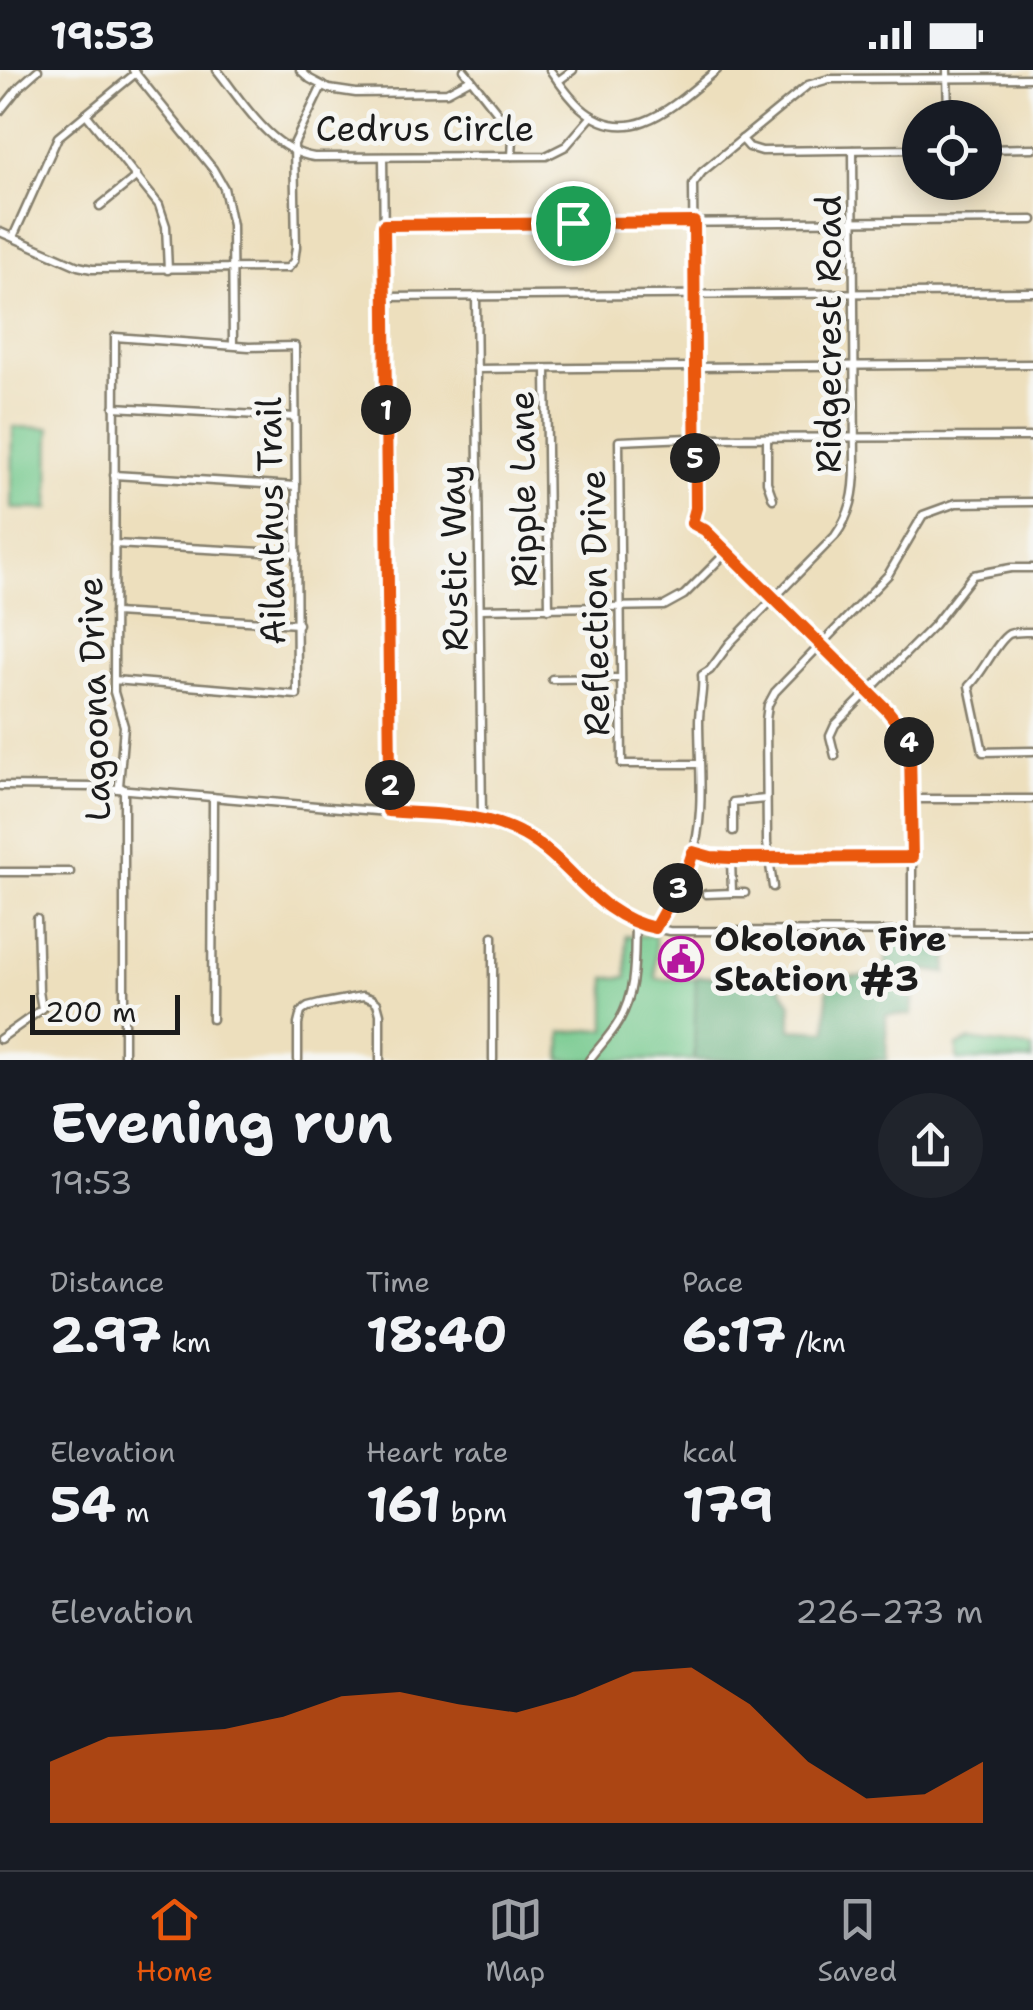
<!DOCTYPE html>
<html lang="en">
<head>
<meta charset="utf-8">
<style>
  :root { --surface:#171b24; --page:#20242c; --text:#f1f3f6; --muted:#9ea1a6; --line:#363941; --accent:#ea580c }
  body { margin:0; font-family:"Shantell Sans",sans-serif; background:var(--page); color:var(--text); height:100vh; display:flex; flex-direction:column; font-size:38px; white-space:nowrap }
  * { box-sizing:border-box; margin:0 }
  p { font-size:32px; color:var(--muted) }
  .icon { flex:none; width:55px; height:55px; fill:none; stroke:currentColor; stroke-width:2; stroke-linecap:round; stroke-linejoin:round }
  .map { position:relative; height:990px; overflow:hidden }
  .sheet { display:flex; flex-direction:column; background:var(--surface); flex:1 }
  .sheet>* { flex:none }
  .tools { position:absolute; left:902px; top:30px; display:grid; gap:20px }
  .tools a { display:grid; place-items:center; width:100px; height:100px; border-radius:50%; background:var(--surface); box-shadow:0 5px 25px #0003; font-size:50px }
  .scale { position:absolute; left:30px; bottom:25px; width:150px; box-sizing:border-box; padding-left:10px; border:5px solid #1c1c1c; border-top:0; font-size:28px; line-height:35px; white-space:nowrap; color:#1c1c1c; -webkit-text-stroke:8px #f6f6f2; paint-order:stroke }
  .pin { position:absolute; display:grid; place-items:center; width:85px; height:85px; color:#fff; margin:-42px; border:5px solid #fff; border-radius:50%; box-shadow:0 2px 10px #0007 }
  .km { position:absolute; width:50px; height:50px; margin:-25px; border-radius:50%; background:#222; color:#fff; font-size:28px; line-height:50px; text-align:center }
  .round { display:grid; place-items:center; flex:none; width:105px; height:105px; border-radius:52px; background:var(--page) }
  .headline { display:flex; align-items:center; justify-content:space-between; height:170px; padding:0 50px }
  h1 { font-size:55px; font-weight:700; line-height:75px }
  .stats { display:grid; grid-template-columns:repeat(3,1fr); gap:15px; height:170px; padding:10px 50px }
  .stats div { display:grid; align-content:center }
  .stats b { font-size:50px; font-weight:700 }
  .stats small { font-size:28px; font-weight:400 }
  .stats p { font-size:28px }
  .chart { height:280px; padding:20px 50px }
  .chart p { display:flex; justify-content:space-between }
  .chart svg { width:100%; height:180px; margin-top:10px; fill:var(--accent); opacity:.7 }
  .status { display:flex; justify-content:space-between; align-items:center; height:70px; padding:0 50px; background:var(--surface); direction:ltr }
  .status svg { height:28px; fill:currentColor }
  .dock { display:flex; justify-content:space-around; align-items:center; height:140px; border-top:2px solid var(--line); background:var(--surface); font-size:28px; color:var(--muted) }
  .dock a { display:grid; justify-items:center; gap:5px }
  .dock .selected { color:var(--accent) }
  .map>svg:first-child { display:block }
</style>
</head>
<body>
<div class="status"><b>19:53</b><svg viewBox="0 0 49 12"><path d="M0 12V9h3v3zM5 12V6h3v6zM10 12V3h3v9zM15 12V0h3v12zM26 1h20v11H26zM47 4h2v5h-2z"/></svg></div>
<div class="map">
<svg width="1033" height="990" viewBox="0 0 1033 990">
  <rect width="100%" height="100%" fill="#f6f6f2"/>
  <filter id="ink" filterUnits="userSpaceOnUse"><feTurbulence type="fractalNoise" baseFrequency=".01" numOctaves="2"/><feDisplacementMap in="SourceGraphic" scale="20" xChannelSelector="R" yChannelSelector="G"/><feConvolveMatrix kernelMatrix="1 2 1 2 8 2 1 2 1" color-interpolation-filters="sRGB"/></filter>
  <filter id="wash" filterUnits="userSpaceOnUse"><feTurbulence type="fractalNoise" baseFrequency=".0048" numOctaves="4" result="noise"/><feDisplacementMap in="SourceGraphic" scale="40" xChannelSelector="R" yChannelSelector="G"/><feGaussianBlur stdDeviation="2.25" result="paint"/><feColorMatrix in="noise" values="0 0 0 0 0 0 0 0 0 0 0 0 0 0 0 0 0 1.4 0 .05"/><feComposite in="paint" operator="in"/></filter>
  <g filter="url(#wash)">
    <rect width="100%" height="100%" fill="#eddfbd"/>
    <g fill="#74c98d" stroke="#487254" stroke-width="2.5">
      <path d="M13,357L50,358L49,439H12Z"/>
      <path d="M655,865L656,909L771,910L786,964L836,990H561L562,962L606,959V908L627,907L626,866Z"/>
      <path d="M970,970L1032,978V990H957V976Z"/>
    </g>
    <path fill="#5fad78" stroke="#3e644a" stroke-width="2.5" d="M950,869L946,903L916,899L912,945H886L887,990H694L696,907L774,905L791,934V959L827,961V920L840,908L886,904V871Z"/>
  </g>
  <g filter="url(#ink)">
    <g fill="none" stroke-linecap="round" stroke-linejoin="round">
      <defs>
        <g id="minor">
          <path d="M133,0L213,99L224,118L232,155L233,275"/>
          <path d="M217,0C243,32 270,80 314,87L546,86L566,76L592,46"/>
          <path d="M300,0L310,9L329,19L356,23L447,22L471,9"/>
          <path d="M464,0L508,56L513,68L512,86"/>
          <path d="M550,0C559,12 568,26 580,37C631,83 677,32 717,0"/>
          <path d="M947,0L948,48"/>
          <path d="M558,11L573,0"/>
          <path d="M0,41L20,16L38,0"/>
          <path d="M86,44L159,135L166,156L168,200"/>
          <path d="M742,69L749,77L762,81L920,79"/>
          <path d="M985,79L1033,78"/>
          <path d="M383,87L390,704L388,741"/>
          <path d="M100,136L137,106"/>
          <path d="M384,155L1033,150"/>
          <path d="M0,162L78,196L92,199L288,198L294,191L296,177L294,74L322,16"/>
          <path d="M13,167L58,67L136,3"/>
          <path d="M476,226L482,750"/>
          <path d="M385,227L1033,222"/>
          <path d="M477,299L1033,294"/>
          <path d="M546,299L549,539"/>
          <path d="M114,337L295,347"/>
          <path d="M767,368V412L773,429"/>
          <path d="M114,405L296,416"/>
          <path d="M114,474L297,484"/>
          <path d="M480,539L664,536L684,525L727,482"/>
          <path d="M114,543L298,554"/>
          <path d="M1033,562C1026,562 1016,561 1009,564C997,571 982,604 969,616L983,682L1033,681"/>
          <path d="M552,609L620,608"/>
          <path d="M114,610L297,625L295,276L249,277L115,267L114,622L124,656L119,716L124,719V990"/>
          <path d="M835,686L830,666L835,655L934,555L973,505L1011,498H1033"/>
          <path d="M699,694H622L619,371L689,368L1033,367"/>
          <path d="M0,716L94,717L482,750C500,754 517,760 533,771C568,795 591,833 630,851C642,857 656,858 669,861L1033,862"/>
          <path d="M912,729H1033"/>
          <path d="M733,761V732L766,729"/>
          <path d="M693,782L711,787L731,788L911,787"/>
          <path d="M0,802H70"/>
          <path d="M773,817L767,773L766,650L768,635L775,622L888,505L923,445L956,433L1033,432"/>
          <path d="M732,823H745"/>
          <path d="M706,824L732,823L731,788"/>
          <path d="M655,858C664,834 682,814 691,790C706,746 699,697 699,651C699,635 704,621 702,605L710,600L730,573L835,466C851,444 855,423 855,396L853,80"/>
          <path d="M912,862V700L909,675L898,652L705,461L693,453L696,438L693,114L702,102L808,15L829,9L1033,8"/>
          <path d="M493,866V990"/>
          <path d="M212,949L213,727"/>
          <path d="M0,969L42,939L39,921L37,849"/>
          <path d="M298,990V954L301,942L308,937L320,934L363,926L372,929L377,933L380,944V990"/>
          <path d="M589,990C599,977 611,965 619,951C637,920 634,888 635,854"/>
        </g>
      </defs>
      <use href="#minor" stroke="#847e6c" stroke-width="11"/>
      <use href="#minor" stroke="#fff" stroke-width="6"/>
    </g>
  </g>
  <g fill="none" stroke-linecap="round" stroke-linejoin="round" filter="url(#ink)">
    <defs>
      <path id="route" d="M694,152L696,438L692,453L705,460L887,640L905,663L910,681L912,787L731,788L711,787L693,782L687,800L655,858C594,845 574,793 524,765C484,742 433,745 388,741L390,704L384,155Z"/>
    </defs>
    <use href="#route" stroke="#fff" stroke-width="20"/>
    <use href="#route" stroke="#ea580c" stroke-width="12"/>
  </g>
  <defs>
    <symbol id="civic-ring" viewBox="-11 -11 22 22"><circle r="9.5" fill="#f6f6f2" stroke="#b5179e" stroke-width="1.5"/><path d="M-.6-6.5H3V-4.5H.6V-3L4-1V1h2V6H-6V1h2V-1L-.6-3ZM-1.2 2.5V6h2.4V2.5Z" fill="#b5179e"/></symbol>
  </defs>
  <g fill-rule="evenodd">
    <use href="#civic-ring" x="656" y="864" width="50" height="50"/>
  </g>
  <g text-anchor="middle" stroke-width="10" stroke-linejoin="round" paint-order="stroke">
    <g font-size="35" fill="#1c1c1c" stroke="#f6f6f2">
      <text x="425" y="71">Cedrus Circle</text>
      <text transform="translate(829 264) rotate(-90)" y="12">Ridgecrest Road</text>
      <text transform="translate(523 419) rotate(-91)" y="12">Ripple Lane</text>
      <text transform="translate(271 451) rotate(-91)" y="12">Ailanthus Trail</text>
      <text transform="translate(454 488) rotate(-91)" y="12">Rustic Way</text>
      <text transform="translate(595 533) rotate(-91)" y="12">Reflection Drive</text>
      <text transform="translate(94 629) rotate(-92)" y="12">Lagoona Drive</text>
    </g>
    <g font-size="35" font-weight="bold" fill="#1c1c1c" stroke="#f6f6f2" text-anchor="start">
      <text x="714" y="881">Okolona Fire<tspan x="714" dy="40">Station #3</tspan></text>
    </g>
  </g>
</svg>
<div class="tools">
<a><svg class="icon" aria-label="locate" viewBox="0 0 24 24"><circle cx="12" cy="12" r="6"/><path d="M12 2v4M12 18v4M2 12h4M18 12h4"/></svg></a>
</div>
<div class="scale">200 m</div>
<div class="pin" style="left:573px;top:153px;background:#1e9e55"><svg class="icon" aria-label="arrive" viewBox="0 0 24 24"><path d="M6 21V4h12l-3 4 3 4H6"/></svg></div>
<b class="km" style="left:386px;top:340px">1</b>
<b class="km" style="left:390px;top:715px">2</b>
<b class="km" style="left:678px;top:818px">3</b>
<b class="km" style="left:909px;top:672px">4</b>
<b class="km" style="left:695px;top:388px">5</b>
</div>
<section class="sheet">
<div class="headline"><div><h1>Evening run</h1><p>19:53</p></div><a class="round"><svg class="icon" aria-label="share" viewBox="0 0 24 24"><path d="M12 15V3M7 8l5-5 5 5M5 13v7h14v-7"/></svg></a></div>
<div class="stats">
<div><p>Distance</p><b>2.97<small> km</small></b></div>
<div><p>Time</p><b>18:40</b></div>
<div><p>Pace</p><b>6:17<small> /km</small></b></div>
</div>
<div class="stats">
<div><p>Elevation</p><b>54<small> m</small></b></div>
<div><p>Heart rate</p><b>161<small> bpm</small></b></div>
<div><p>kcal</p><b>179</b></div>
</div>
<div class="chart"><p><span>Elevation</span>226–273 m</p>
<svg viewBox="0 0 160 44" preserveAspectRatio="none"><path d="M0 44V29L10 23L20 22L30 21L40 18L50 13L60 12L70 15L80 17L90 13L100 7L110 6L120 15L130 29L140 38L150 37L160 29V44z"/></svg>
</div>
</section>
<nav class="dock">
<a class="selected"><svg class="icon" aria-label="home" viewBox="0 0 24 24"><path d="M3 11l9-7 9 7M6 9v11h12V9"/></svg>Home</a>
<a><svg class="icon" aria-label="map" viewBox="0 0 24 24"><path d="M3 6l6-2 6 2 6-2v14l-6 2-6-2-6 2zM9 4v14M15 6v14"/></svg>Map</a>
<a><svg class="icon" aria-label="saved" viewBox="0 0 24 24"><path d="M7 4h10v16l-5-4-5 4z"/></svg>Saved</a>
</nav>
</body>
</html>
